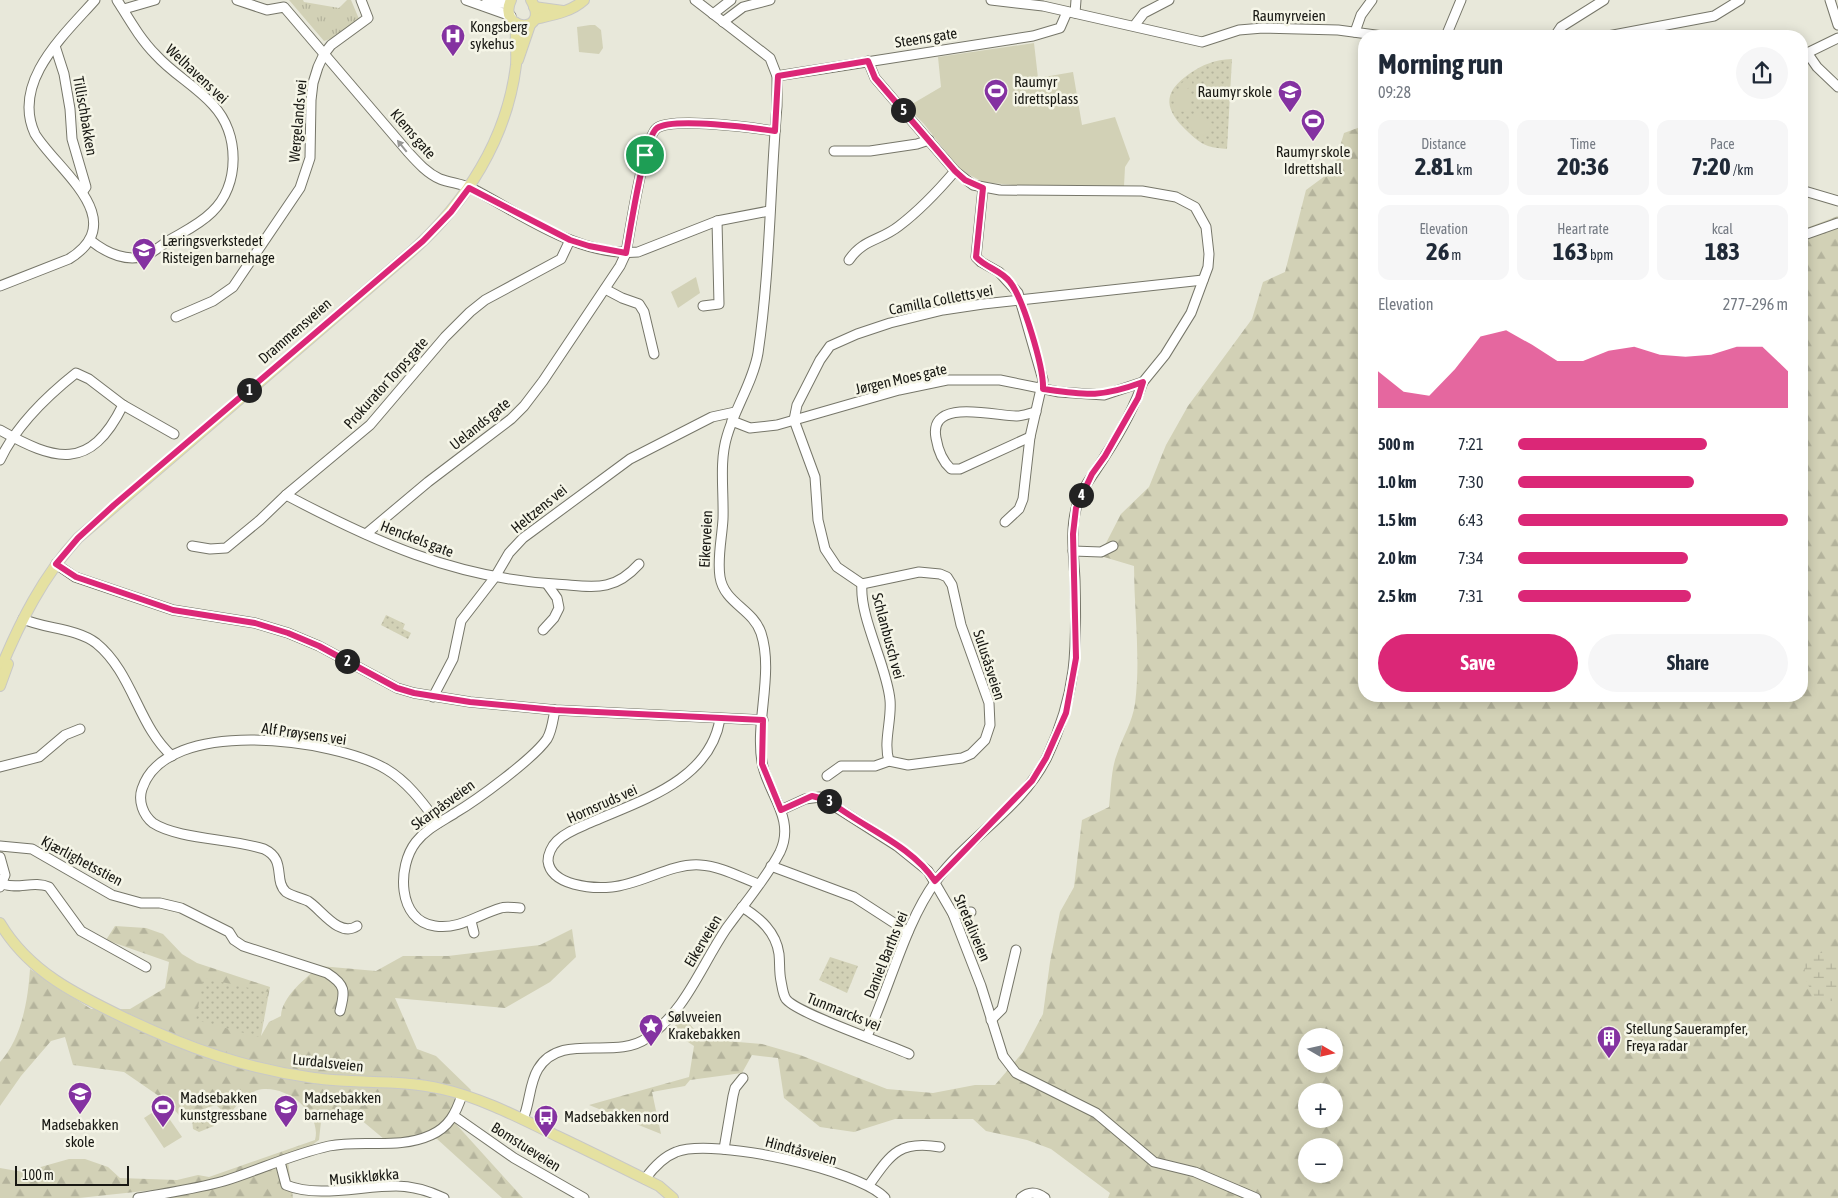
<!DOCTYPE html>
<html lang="en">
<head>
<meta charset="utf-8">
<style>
  :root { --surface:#fff; --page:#f6f6f7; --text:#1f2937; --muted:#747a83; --accent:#db2777 }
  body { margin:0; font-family:"Asap Condensed",sans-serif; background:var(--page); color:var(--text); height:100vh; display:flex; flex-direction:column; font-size:19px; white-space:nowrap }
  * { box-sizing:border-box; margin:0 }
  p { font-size:16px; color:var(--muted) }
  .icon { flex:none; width:28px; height:28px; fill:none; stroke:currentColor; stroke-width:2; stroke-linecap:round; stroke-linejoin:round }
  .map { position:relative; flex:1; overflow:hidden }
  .panel { position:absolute; left:1358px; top:30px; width:450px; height:672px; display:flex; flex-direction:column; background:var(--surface); border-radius:20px; box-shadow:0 2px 12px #0003 }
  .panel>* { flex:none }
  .needle { width:32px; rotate:99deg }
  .controls { position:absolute; left:1298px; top:1028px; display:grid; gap:10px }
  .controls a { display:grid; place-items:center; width:45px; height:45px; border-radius:50%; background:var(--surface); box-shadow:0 2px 12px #0003; font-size:25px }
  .scale { position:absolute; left:15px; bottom:12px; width:114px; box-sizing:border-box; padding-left:5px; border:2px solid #181813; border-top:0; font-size:14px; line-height:18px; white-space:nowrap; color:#181813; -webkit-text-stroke:4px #f5f5e7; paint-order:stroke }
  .pin { position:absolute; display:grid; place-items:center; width:42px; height:42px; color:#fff; margin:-21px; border:2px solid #fff; border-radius:50%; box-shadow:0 1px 5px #0007 }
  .km { position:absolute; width:25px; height:25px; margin:-12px; border-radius:50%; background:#222; color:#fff; font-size:14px; line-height:25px; text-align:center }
  .round { display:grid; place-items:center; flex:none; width:52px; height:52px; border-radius:26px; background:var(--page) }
  .overview { display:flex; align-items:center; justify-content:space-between; height:85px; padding:0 20px }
  h1 { font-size:28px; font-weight:700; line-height:38px }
  .metrics { display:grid; grid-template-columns:repeat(3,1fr); gap:8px; height:85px; padding:5px 20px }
  .metrics div { display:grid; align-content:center; border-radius:12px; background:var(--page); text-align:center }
  .metrics b { font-size:25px; font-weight:700 }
  .metrics small { font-size:14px; font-weight:400 }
  .metrics p { font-size:14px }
  .chart { height:140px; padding:10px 20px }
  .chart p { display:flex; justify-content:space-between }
  .chart svg { width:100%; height:90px; margin-top:5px; fill:var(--accent); opacity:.7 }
  .button { display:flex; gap:10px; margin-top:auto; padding:10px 20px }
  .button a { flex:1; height:58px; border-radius:30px; background:var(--accent); color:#fff; font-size:20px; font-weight:700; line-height:58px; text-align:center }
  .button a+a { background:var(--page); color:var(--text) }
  ul { padding:0 20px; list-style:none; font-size:16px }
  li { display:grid; grid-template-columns:80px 60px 1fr; align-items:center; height:38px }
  li i { height:12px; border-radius:6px; background:var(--accent) }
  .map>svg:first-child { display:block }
</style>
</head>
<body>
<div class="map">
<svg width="1838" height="1198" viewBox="0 0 1838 1198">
  <defs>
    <pattern id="grass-tufts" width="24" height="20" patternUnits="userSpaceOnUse" patternTransform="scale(1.25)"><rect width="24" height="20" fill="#d2d1b6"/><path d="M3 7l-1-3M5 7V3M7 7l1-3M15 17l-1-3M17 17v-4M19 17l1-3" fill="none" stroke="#b4b39c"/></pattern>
    <pattern id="forest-firs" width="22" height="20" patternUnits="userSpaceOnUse" patternTransform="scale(1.25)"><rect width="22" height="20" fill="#d2d1b6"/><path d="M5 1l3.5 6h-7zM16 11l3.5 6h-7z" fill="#b4b39c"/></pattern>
    <pattern id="wetland-marsh" width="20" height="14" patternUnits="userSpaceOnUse" patternTransform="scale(1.25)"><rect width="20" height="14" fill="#d2d1b6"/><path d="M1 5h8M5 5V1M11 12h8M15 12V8" fill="none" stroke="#b4b39c"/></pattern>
    <pattern id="park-dots" width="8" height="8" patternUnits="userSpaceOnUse" patternTransform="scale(1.25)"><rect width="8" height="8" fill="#d2d1b6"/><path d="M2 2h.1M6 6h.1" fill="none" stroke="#b4b39c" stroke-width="1.8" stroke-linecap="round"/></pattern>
  </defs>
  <rect width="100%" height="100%" fill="#e8e8da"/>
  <path fill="url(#grass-tufts)" d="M289,0H303L304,2L339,8L347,0H351L359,19L333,38L324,41Z"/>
  <g fill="url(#forest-firs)" fill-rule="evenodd">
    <path d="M1363,126L1364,696H1801V230L1838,216V1198H1108L1110,1193L1051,1149L1027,1140L986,1131L973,1119H895L854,1132L820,1127L784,1098L778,1058L752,1055L742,1073L690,1080L685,1086L652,1092L661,1134L589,1105L689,1077L694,1046L670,1030L684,1017L702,1039L762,1044L800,1055L887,1089L933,1093L975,1085H995L1023,1052L1043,1014L1050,962L1060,912L1074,887L1082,820L1109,807C1111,790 1111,769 1117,754C1123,736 1132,723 1135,704C1141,658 1134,612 1134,566L1104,557L1105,545L1121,514L1149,487L1166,445L1188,406L1252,319L1263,282L1285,272L1306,190L1333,170L1344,133ZM1306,1036H1334V1064H1306ZM1306,1091H1334V1119H1306ZM1306,1146H1334V1174H1306Z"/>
    <path d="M115,926L146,928L163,934L182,954L197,963L270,987L261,1036L269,1022L281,1016C282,996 306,978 320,966L376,971L403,956H448L540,945L572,929L576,957L550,982L505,1008L395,998L417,1049L436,1056L471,1090L455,1123L523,1198H502L437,1139H384L360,1119L322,1112L319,1140L288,1162L293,1198H163V1189L79,1198H0V1168L23,1172L69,1159H85L108,1167L120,1178L177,1180L198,1175L209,1177L315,1140C322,1114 289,1087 264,1089C248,1090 237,1105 228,1116L216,1105L191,1113L187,1121L182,1119L169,1103L124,1072L73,1065L65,1037L51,1041L21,1076L0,1106V1062C22,1038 28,1000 30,969L91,1009H130L165,988L169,962L106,940Z"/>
  </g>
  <path fill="url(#wetland-marsh)" d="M1808,953H1838V1002L1817,999C1806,987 1801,968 1808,953Z"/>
  <g fill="url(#park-dots)">
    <path d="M1232,59L1227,149C1221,148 1214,148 1208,146C1199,143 1190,134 1183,127C1163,106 1165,91 1189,74C1204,64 1214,60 1232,59Z"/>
    <path d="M386,615L405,624L403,629L411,633L408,639L381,625Z"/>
    <path d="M830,957L858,966L847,993L819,980Z"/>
    <path d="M203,978L268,992L259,1037L196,1020Z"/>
    <path d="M210,1113L214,1116V1126L199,1132L193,1129L192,1119Z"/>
  </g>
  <g fill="#d2d1b6">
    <path d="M590,25H595L601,30L603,48L599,54L579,52L577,27Z"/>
    <path d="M1034,43L1038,78L1073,72L1082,125L1115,117L1130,159L1125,167L1124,186L1013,185L983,182L960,170L924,124L907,107L941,87L938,57Z"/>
    <path d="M1190,77L1193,85L1187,89L1191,90L1190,112L1175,111L1176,89H1181L1179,85Z"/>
    <path d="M1196,111L1213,124L1203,137L1186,124Z"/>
    <path d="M696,277L700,293L678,308L671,292Z"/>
    <path d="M161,1107L182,1137L164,1148L144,1118Z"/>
  </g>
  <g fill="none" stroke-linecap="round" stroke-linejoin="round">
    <defs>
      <g id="minor">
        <path d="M237,0L267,10L284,7L408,152C418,163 427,173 440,179C451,183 463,184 473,189C523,215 579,257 638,252L717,221L769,211"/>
        <path d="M466,0L511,16"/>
        <path d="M991,0L1043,6L1202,42L1239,30L1263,28L1338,30L1383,36"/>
        <path d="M1830,0L1838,25"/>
        <path d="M485,4L509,3"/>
        <path d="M124,9L155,0"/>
        <path d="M1075,13L1076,0"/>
        <path d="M713,14L731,0"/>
        <path d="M723,22L743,7L770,0"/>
        <path d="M1134,26L1144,13L1169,0"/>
        <path d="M1355,32L1361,15L1372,0"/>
        <path d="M1446,36L1461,0"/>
        <path d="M1555,36L1561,27L1604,0"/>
        <path d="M1608,36L1714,16L1740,0"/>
        <path d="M55,46L64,74L70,109L72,139L86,187L83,191"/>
        <path d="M1808,54L1817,67L1838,87"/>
        <path d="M1801,56L1838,38"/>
        <path d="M777,76L1033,36L1060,28L1067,12"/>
        <path d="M834,151H870L917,144L929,140"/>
        <path d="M983,188L976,257L981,262L999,272L1018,293L1043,380L1030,437L1023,499L1019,509L1005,522"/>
        <path d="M1801,190L1838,201"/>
        <path d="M1801,236L1838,223"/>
        <path d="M90,240C106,253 129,264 149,254C156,250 162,245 168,241C183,232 199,225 212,212C240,185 240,134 213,105C196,86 173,74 156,55C140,39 129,19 117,0"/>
        <path d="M849,260C863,239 880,241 899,226C920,210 938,191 955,171"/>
        <path d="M0,286L69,259C132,220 57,170 35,134C11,82 64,35 95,0"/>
        <path d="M605,289L622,298L639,304L644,312L654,354"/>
        <path d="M703,306L719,304L717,221"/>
        <path d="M176,317L213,301L233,287L300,188L310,158L311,100L313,83L318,67L324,54L331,45L368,18L361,0"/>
        <path d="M732,421L750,428L777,425L899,390L947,380H1000L1059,392L1104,395L1143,382L1165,355L1191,313L1208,267L1209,254L1206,227L1195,207L1176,197L1142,191L1000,190L973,185L955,171L875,78L868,61"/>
        <path d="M0,430C55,461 90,472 123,405"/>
        <path d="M1030,437L960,469H951C942,461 938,450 936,438C928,396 999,417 1017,416C1023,416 1030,413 1036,412"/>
        <path d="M0,460C16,426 47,396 76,373L89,379L123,405L174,434"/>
        <path d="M286,495C373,541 454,578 555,584C591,586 612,594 639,564"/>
        <path d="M366,534L428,482L511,419L524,406L543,381L620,266L626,253C630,231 644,137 657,128C673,117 754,128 775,131"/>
        <path d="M192,546L210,549L226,548L260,520L286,495L370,425L445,337L470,312L485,300L561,259L570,240"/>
        <path d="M1073,551L1101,552L1113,546"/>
        <path d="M56,564L75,577L173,610L255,623L288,633L319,646L397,688L414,693L470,702L555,710L763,720"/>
        <path d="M862,584L837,567L825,549L818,520L815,477L794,420L797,405L820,360L830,346L857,334L890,323L943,310L983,304L1203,280"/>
        <path d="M862,584C859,617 887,666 890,700C892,720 883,742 889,761"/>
        <path d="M23,619C45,629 76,628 96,643C133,673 138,726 172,756"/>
        <path d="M543,630L554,618L559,608L557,598L547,584"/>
        <path d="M433,697L453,659L461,621L495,577L509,553L523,538L630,459L712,417L735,412"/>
        <path d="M720,719C710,780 642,800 594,821C581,827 567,831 557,841C552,846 548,854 548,861C551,886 593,889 612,887C642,884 671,863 700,865C720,866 740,877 758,884"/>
        <path d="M0,767L39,757L65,735L80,729"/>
        <path d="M827,776L841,766H875L889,761L908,765L962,758L971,754L985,740L990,725L989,703L961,625L952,585L947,577L940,574L919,572L862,584"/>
        <path d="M781,810L805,799L820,797L897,846L928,871L953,914L981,986L1003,1056L1016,1073L1096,1113L1154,1162L1195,1172L1256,1198"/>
        <path d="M0,846L32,849L112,895L141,903H160L181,908L229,932L234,940L243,946L327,973C346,985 345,991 340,1011"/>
        <path d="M0,857L5,875L0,887"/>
        <path d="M771,866L854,897L908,932"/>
        <path d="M3,884C18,890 34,880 49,887L81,931L146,967"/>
        <path d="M742,907C760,918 776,932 779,954C780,963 779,972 781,981C782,986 783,995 786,999C796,1013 887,1044 909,1054"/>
        <path d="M520,908C514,908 506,906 501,908C479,914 459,930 435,926C397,921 397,866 416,842C426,829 441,822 455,813C477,800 533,759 547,739C552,731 553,719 555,710"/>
        <path d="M953,914L971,912"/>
        <path d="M471,921L474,933"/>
        <path d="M357,926C339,938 321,909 308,901C301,898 292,896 286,892C273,880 287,860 264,849C234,839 177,839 153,823C143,815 138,801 142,789C166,715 335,739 386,769C408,782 423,803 438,823"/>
        <path d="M991,1020L1002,1009L1016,950"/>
        <path d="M867,1036C890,987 905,923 936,881C969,836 1022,808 1047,757C1077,693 1077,649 1075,580C1074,557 1070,532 1076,509C1080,489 1095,473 1105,456C1120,433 1134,408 1143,382"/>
        <path d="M454,1116L514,1158L584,1198"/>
        <path d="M523,1119C530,1103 529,1084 538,1069C561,1031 615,1061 647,1038C686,1010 700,968 726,929C744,904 766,879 780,852C796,818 767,793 762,762C755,722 774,673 761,633C753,609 724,603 720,577C717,558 722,538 723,519C724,492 719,462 727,436C735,408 753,382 758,353C770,273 770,187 777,106V76L770,58L695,0"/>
        <path d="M724,1149L733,1096L735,1088L743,1078"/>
        <path d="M280,1162L286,1185C317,1198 361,1186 396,1186C413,1186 429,1191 444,1198"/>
        <path d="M645,1179C653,1168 663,1157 676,1152C712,1137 860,1170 885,1198"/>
        <path d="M869,1185C891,1154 899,1140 940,1147"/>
        <path d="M138,1198C166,1193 196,1189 224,1181C259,1170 293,1154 329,1146C363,1139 398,1150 431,1135C449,1127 456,1113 462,1095"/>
        <path d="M1021,1198C1029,1191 1037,1192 1045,1198"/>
      </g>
      <g id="major">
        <path d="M511,0C496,31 552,36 531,0"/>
        <path d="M534,7L563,11"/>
        <path d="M535,19C552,15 571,12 584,0"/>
        <path d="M518,60L530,25"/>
        <path d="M0,670C20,622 43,576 78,538L411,252C466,203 507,139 516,65C517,52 515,37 516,23"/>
        <path d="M0,686L8,664"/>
        <path d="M0,923C29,972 77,995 127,1019C188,1048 247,1069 314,1078C356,1084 400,1079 442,1089C482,1098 520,1118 557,1136C591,1152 625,1169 659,1186L673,1198"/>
      </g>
    </defs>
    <use href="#minor" stroke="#767669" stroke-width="11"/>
    <use href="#major" stroke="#c8c8c6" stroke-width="12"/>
    <use href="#minor" stroke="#fff" stroke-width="9"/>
    <use href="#major" stroke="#e5e1a1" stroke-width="10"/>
  </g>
  <defs><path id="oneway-solid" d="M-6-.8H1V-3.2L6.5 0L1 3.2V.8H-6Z" transform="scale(1.25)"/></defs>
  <use fill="#979795" href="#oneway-solid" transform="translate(402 146) rotate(-129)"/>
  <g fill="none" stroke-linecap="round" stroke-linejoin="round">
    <defs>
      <path id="route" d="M868,61L875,78L955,171L965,180L983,188L976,257C986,268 1001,270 1010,282C1023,298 1044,368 1043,389C1086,395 1100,398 1143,382L1138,398L1105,456L1092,474L1076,508L1073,534L1076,658L1066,713L1046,758L1032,781L935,881C910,844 863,828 828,800L812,796L781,810L762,764L763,720L555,710L470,702L414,693L397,688L319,646L288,633L255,623L173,610L76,577L56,564L78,538L114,505L423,241L451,212L469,188L570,240L589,246L626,253C630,232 644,137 657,128C673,117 754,128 775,131L778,76Z"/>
    </defs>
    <use href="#route" stroke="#fff" stroke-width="10"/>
    <use href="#route" stroke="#db2777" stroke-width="6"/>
  </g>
  <defs>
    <symbol id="hospital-pin" viewBox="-11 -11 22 30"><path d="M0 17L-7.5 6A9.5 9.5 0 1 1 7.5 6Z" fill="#8432a1" stroke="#f5f5e7"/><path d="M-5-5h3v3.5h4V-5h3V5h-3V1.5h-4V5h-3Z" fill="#fff"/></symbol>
    <symbol id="stadium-pin" viewBox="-11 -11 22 30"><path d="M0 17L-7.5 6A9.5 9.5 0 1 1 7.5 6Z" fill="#8432a1" stroke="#f5f5e7"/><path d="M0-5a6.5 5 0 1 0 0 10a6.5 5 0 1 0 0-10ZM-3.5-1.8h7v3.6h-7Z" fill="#fff"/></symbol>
    <symbol id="school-pin" viewBox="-11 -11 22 30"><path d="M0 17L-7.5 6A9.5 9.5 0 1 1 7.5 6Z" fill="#8432a1" stroke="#f5f5e7"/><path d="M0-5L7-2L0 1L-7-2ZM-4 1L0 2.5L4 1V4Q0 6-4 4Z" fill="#fff"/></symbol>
    <symbol id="sight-pin" viewBox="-11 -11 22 30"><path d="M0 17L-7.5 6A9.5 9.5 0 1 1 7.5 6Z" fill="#8432a1" stroke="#f5f5e7"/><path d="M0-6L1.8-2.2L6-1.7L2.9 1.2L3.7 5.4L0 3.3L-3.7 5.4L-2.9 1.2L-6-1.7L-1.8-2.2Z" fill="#fff"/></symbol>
    <symbol id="building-pin" viewBox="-11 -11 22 30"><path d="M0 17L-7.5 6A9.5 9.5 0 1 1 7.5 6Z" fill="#8432a1" stroke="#f5f5e7"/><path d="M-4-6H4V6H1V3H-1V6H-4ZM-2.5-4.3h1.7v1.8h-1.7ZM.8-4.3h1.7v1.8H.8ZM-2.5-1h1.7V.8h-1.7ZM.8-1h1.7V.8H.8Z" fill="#fff"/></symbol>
    <symbol id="bus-pin" viewBox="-11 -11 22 30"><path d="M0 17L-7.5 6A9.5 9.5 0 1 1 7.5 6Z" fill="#8432a1" stroke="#f5f5e7"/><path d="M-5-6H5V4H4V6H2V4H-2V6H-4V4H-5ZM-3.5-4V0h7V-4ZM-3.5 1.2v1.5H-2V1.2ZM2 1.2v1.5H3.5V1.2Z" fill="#fff"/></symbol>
  </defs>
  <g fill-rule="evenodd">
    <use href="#hospital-pin" x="439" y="22" width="28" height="38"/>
    <use href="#stadium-pin" x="982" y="77" width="28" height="38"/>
    <use href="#school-pin" x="1276" y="78" width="28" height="38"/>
    <use href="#stadium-pin" x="1299" y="107" width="28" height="38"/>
    <use href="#school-pin" x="130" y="236" width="28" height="38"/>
    <use href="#sight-pin" x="637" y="1012" width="28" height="38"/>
    <use href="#building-pin" x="1595" y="1024" width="28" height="38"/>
    <use href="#school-pin" x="66" y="1080" width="28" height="38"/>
    <use href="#stadium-pin" x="149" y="1093" width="28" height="38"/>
    <use href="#school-pin" x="272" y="1093" width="28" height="38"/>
    <use href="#bus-pin" x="532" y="1103" width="28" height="38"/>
  </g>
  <g text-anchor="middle" stroke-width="5" stroke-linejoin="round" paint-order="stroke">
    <g font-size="15" fill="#181813" stroke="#f5f5e7">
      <text x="1289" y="21">Raumyrveien</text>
      <text transform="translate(926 38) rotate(-9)" y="5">Steens gate</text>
      <text transform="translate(197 74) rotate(43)" y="5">Welhavens vei</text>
      <text transform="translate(85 116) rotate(80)" y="5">Tillischbakken</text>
      <text transform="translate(298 121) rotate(-85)" y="5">Wergelands vei</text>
      <text transform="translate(413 134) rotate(49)" y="5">Klems gate</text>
      <text transform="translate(941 300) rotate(-11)" y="5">Camilla Colletts vei</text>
      <text transform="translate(295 331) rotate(-41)" y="5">Drammensveien</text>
      <text transform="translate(901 379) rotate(-13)" y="5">Jørgen Moes gate</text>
      <text transform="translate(386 383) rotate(-48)" y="5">Prokurator Torps gate</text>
      <text transform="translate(480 424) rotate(-39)" y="5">Uelands gate</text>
      <text transform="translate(539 509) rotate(-39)" y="5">Heltzens vei</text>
      <text transform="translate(417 539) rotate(21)" y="5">Henckels gate</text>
      <text transform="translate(706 539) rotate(-87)" y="5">Eikerveien</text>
      <text transform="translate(888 636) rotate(75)" y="5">Schlanbusch vei</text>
      <text transform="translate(989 665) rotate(72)" y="5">Sulusåsveien</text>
      <text transform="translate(304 734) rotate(8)" y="5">Alf Prøysens vei</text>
      <text transform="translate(602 804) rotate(-24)" y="5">Hornsruds vei</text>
      <text transform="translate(443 805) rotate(-36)" y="5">Skarpåsveien</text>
      <text transform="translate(82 861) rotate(28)" y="5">Kjærlighetsstien</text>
      <text transform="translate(972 928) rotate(67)" y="5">Stretaliveien</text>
      <text transform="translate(703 941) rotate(-59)" y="5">Eikerveien</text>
      <text transform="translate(886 955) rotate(-68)" y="5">Daniel Barths vei</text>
      <text transform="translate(844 1012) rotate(22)" y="5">Tunmarcks vei</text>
      <text transform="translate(328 1063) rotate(6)" y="5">Lurdalsveien</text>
      <text transform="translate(526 1147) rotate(32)" y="5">Bomstueveien</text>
      <text transform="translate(801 1151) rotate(15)" y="5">Hindtåsveien</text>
      <text transform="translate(364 1177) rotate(-5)" y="5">Musikkløkka</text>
    </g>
    <g font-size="15" fill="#181813" stroke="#f5f5e7" text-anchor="start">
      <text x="470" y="32">Kongsberg<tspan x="470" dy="17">sykehus</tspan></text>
      <text x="1014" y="87">Raumyr<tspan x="1014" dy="17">idrettsplass</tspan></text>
      <text x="1272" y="97" text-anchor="end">Raumyr skole</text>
      <text x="1313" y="157" text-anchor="middle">Raumyr skole<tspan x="1313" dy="17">Idrettshall</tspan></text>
      <text x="162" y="246">Læringsverkstedet<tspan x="162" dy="17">Risteigen barnehage</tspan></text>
      <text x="668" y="1022">Sølvveien<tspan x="668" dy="17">Krakebakken</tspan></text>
      <text x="1626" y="1034">Stellung Sauerampfer,<tspan x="1626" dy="17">Freya radar</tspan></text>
      <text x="180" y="1103">Madsebakken<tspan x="180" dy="17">kunstgressbane</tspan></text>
      <text x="304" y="1103">Madsebakken<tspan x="304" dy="17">barnehage</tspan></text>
      <text x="564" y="1122">Madsebakken nord</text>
      <text x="80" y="1130" text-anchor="middle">Madsebakken<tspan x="80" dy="17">skole</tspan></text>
    </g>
  </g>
</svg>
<div class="controls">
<a><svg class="needle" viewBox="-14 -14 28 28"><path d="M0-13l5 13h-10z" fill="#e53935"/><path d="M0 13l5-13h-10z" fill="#747a83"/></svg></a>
<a>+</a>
<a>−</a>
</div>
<div class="scale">100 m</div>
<div class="pin" style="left:645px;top:155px;background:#1e9e55"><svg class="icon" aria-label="arrive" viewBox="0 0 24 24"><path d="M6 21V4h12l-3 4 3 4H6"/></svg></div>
<b class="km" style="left:249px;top:390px">1</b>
<b class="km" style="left:347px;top:661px">2</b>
<b class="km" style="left:829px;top:801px">3</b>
<b class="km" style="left:1081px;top:495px">4</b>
<b class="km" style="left:903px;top:110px">5</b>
<section class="panel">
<div class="overview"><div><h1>Morning run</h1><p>09:28</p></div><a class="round"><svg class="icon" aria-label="share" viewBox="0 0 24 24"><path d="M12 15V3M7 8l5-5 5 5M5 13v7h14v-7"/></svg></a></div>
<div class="metrics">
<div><p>Distance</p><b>2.81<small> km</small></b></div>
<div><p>Time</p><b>20:36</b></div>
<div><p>Pace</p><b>7:20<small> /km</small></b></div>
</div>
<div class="metrics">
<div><p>Elevation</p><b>26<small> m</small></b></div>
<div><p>Heart rate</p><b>163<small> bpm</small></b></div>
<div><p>kcal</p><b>183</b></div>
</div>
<div class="chart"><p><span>Elevation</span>277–296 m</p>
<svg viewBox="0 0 160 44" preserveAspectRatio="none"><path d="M0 44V26L10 36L20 38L30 25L40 9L50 6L60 13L70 21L80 21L90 16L100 14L110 18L120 19L130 18L140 14L150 14L160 26V44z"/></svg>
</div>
<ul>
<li><b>500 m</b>7:21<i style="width:70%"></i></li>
<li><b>1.0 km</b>7:30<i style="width:65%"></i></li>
<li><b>1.5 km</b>6:43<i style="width:100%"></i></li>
<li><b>2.0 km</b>7:34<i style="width:63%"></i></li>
<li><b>2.5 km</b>7:31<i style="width:64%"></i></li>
</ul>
<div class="button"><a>Save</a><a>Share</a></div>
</section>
</div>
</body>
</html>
